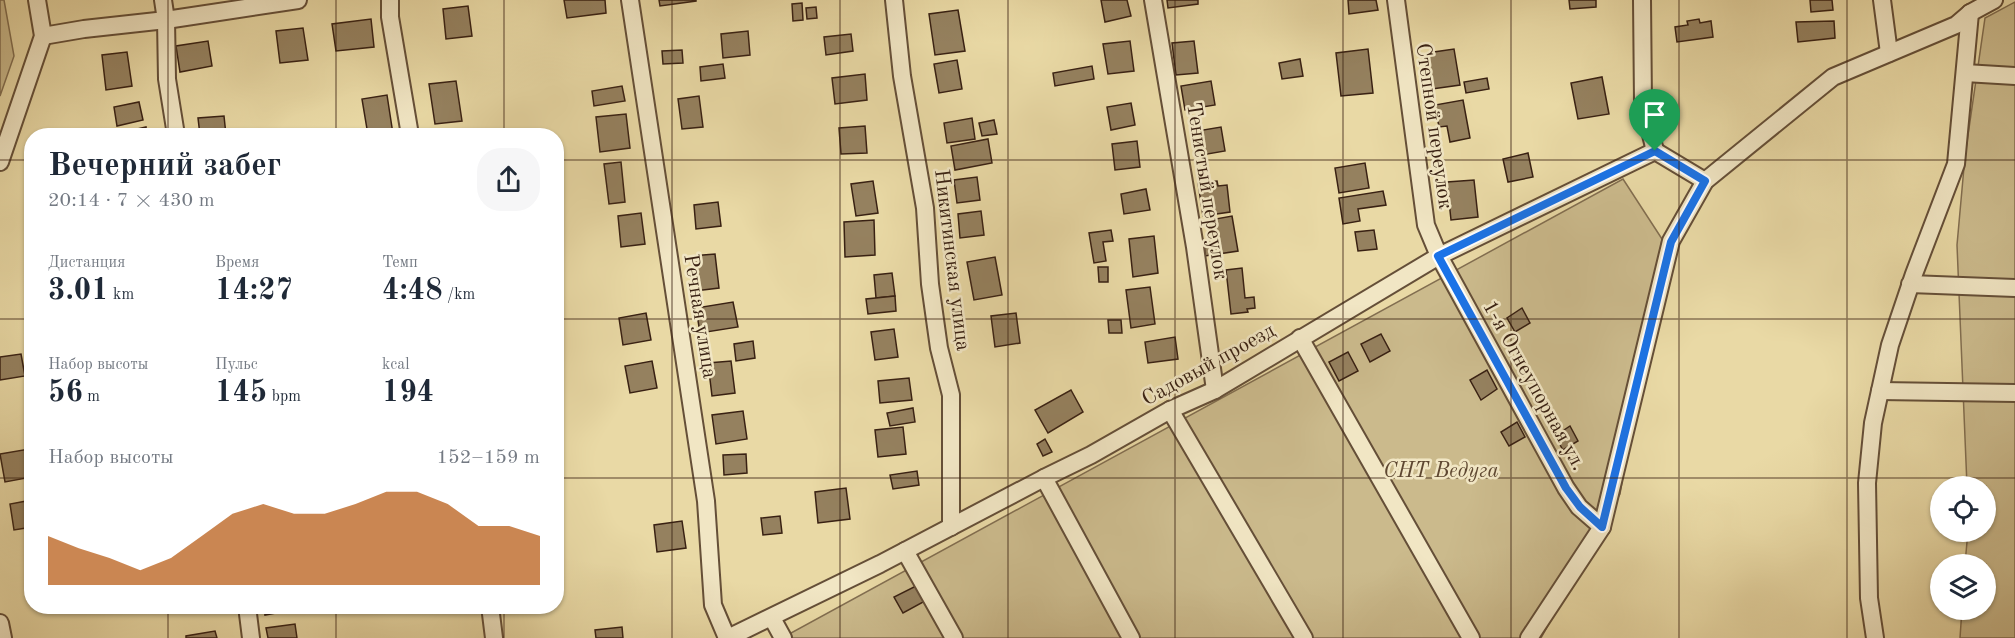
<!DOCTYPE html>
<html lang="ru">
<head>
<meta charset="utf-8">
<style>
  :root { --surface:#fff; --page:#f6f6f7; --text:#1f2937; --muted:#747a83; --accent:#b45309 }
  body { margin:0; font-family:"Old Standard TT",serif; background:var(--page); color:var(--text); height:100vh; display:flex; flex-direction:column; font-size:22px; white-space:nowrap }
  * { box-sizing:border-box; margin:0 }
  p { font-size:20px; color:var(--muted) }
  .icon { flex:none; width:33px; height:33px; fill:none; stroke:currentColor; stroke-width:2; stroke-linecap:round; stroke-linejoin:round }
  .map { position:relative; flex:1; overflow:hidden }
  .details { position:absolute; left:24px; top:128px; width:540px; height:486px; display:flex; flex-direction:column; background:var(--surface); border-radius:24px; box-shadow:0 2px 4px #0004 }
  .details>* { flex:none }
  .tools { position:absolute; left:1930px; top:476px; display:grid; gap:12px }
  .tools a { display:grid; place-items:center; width:66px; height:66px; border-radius:50%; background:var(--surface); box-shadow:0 2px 4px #0004; font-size:30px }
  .pin { position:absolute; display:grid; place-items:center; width:51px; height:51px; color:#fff; margin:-62px -26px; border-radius:50% 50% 50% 0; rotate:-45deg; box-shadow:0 0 6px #0007 }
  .pin .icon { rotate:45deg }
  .round { display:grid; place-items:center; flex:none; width:63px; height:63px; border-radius:24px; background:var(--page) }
  .headline { display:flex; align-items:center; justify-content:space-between; height:102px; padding:0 24px }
  h1 { font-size:33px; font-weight:800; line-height:45px }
  .figures { display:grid; grid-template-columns:repeat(3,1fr); gap:9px; height:102px; padding:6px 24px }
  .figures div { display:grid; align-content:center }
  .figures b { font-size:30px; font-weight:800 }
  .figures small { font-size:16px; font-weight:400 }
  .figures p { font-size:16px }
  .chart { height:168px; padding:12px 24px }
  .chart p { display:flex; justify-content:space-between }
  .chart svg { width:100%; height:108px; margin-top:6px; fill:var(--accent); opacity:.7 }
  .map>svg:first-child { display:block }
</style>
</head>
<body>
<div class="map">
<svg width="2015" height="638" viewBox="0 0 2015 638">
  <rect width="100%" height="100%" fill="#e9d9a5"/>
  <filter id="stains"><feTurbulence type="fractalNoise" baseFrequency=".00333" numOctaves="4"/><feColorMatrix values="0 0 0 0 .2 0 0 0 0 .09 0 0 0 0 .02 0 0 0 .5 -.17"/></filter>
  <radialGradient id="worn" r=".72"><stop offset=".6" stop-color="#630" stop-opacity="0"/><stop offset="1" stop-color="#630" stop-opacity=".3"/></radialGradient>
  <g fill="#cbba8c" stroke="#826e50" stroke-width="1.5">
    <path d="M0,0H4L14,56L0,96Z"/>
    <path d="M2015,2V638H1960L1962,609H1986V564H1965L1968,531H1986V486H1967L1957,245L1965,156L1985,18Z"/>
    <path d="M1623,179L1662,239L1620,494L1541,638H782Z"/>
  </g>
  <g fill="#95815f" stroke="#392113" stroke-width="1.5">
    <path d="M564,0H605L606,13L567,18Z"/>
    <path d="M659,0H696V1L660,6Z"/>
    <path d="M1101,0H1127L1131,16L1105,22Z"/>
    <path d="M1167,0H1198V4L1168,8Z"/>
    <path d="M1348,0H1376L1378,10L1349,14Z"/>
    <path d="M1569,0H1596V7L1570,9Z"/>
    <path d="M1810,0H1832L1833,10L1811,12Z"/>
    <path d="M802,3L803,20L793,21L792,4Z"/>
    <path d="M468,6L472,36L446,39L443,9Z"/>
    <path d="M816,7L817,18L807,19L806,8Z"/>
    <path d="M958,10L965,51L935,55L929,14Z"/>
    <path d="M371,19L374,47L336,51L332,24Z"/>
    <path d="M1699,19L1700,23L1711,21L1713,37L1677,42L1675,27L1688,25L1687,21Z"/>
    <path d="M1834,21L1835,38L1798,42L1796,22Z"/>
    <path d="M303,28L308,60L280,63L276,31Z"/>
    <path d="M748,31L750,55L723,58L721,34Z"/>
    <path d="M851,34L853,51L826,55L824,37Z"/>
    <path d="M208,41L212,66L180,72L176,46Z"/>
    <path d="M1130,41L1134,71L1108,74L1103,44Z"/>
    <path d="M1194,41L1198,73L1176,75L1172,43Z"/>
    <path d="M1368,49L1373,93L1341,96L1336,53Z"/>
    <path d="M1454,49L1460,85L1425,90L1423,80L1431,78L1427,53Z"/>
    <path d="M682,50L683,63L663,64L662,51Z"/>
    <path d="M127,52L132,86L106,90L102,55Z"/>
    <path d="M1300,59L1303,76L1282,79L1279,63Z"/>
    <path d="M957,60L962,89L939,93L934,64Z"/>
    <path d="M723,64L725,78L701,81L700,67Z"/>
    <path d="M1092,66L1094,79L1055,86L1053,73Z"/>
    <path d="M865,74L867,100L835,104L832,78Z"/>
    <path d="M1602,77L1609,114L1578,119L1571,83Z"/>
    <path d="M1487,78L1489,89L1466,93L1464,82Z"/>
    <path d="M456,81L462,121L435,124L429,84Z"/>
    <path d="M1211,81L1215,105L1185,110L1181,86Z"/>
    <path d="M622,86L625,101L594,106L592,91Z"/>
    <path d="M387,95L393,134L368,135L362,99Z"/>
    <path d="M699,96L703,127L682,129L678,99Z"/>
    <path d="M1463,100L1470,138L1450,142L1447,126L1439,127L1435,105Z"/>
    <path d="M139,102L143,120L117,126L114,107Z"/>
    <path d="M1131,103L1135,125L1111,130L1107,107Z"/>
    <path d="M626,114L630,148L600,152L596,117Z"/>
    <path d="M224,116L226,135H200L198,118Z"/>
    <path d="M972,118L975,139L947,143L944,123Z"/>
    <path d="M994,120L997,134L982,136L979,123Z"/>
    <path d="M865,126L867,153L841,154L839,128Z"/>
    <path d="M146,127L147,135H121L120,133Z"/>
    <path d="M1221,127L1225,151L1196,156L1191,132Z"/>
    <path d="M483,129L484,135H455Z"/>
    <path d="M988,139L992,163L955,170L951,146Z"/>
    <path d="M1137,141L1140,167L1115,170L1112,144Z"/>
    <path d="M1528,153L1533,177L1508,182L1503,159Z"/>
    <path d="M621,162L625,202L609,204L604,164Z"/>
    <path d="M1365,163L1369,188L1339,193L1335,168Z"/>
    <path d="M977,177L980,200L957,203L954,180Z"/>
    <path d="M1474,180L1478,217L1451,220L1447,182Z"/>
    <path d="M873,181L878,213L856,216L851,184Z"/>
    <path d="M1217,181L1218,186L1227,185L1230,212L1203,216L1198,183Z"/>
    <path d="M1146,189L1150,210L1124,214L1121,194Z"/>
    <path d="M1383,191L1386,205L1358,209L1360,221L1343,224L1339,198Z"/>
    <path d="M718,202L721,226L696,229L694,205Z"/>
    <path d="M981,211L984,235L960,238L958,214Z"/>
    <path d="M641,213L645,244L621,247L618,216Z"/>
    <path d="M1232,216L1238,251L1205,256L1204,243L1213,242L1210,220Z"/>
    <path d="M874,220L875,255L845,257L844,222Z"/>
    <path d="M1111,230L1113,241L1103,242L1106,261L1094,263L1089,233Z"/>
    <path d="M1374,230L1377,249L1358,251L1355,232Z"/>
    <path d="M1154,236L1158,273L1133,277L1129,239Z"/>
    <path d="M715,254L719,288L695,291L691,256Z"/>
    <path d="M995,257L1002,295L974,300L967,262Z"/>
    <path d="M1098,267H1108V282H1099Z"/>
    <path d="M1242,268L1245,298L1254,297L1255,308L1247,309L1248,312L1231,314L1226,270Z"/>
    <path d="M892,273L895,296L876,298L874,275Z"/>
    <path d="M1150,287L1155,324L1131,328L1126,290Z"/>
    <path d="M895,296L896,311L868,314L866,299Z"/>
    <path d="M733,302L738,327L700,333L696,308Z"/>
    <path d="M1522,308L1530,323L1515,332L1507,318Z"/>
    <path d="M646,313L651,340L623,345L619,318Z"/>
    <path d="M1016,313L1020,343L995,347L991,316Z"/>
    <path d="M1108,320H1121L1122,333H1109Z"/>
    <path d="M894,329L898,357L875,360L871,332Z"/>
    <path d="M1381,334L1390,351L1370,362L1361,344Z"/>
    <path d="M1175,337L1178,359L1148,363L1145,342Z"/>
    <path d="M753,341L755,358L736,361L734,344Z"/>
    <path d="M1348,352L1358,371L1339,381L1329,362Z"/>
    <path d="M21,354L25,376L0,380V357Z"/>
    <path d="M652,361L657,388L630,393L625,366Z"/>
    <path d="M731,361L735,393L712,396L708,363Z"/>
    <path d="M1487,370L1497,389L1481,400L1470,380Z"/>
    <path d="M909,378L912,400L880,403L878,381Z"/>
    <path d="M1071,390L1083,412L1048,433L1035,410Z"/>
    <path d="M913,408L915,422L890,426L887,413Z"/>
    <path d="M743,411L747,439L716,444L712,415Z"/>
    <path d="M1517,422L1525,437L1509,446L1501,432Z"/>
    <path d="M1570,426L1578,441L1563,450L1555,436Z"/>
    <path d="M903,427L906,454L878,457L875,430Z"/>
    <path d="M1045,439L1052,452L1043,456L1037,444Z"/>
    <path d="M29,449L32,477L5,482L0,454Z"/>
    <path d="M746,454L747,473L724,475L723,455Z"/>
    <path d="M917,471L919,485L893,489L890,475Z"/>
    <path d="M846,488L850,519L818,523L815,492Z"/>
    <path d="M32,500V527L14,530L10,504Z"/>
    <path d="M780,516L782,533L763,535L761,518Z"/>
    <path d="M682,521L686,548L657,552L654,525Z"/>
    <path d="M916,586L925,601L903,613L894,597Z"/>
    <path d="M264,606H291L292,610L265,615Z"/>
    <path d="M295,624L297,638H268L266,628Z"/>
    <path d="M622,627L623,638H596L595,630Z"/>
    <path d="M215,631L217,638H186V636Z"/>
  </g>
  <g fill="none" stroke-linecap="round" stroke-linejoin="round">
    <defs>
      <g id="street">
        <path d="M163,0L166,20L167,79L176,135"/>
        <path d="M390,0V17L410,135"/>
        <path d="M630,0L706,501L713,605L727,638"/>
        <path d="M894,0L902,76L925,208L930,284L939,348L951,395V527"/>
        <path d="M1153,0L1195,247L1215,390"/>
        <path d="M1396,0L1426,225L1439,256L1566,488L1579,507L1602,527"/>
        <path d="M1642,0L1643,102L1655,151"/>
        <path d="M1882,0L1889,53"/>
        <path d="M43,36L84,29L166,20L298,0"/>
        <path d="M1965,73L2015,76"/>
        <path d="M0,162L43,36L37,0"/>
        <path d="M1910,284L2015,288"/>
        <path d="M1300,338L1471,638"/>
        <path d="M1880,391L2015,393"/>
        <path d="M1170,410L1304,638"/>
        <path d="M1044,478L1131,638"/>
        <path d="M905,551L954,638"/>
        <path d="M247,606L251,638"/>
        <path d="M490,606L494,638"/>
        <path d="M772,618L783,638"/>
        <path d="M0,623L3,638"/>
        <path d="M728,638L880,564L1044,478L1091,455L1170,410L1215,390L1439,256L1655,151L1705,181"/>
        <path d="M1529,638L1602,527L1671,241L1705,181L1833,77L1956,25L1970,13L1994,0"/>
        <path d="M1875,638L1869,598L1867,483L1873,423L1890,345L1914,274L1956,164L1970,13"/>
      </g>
    </defs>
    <use href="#street" stroke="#654f38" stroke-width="20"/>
    <use href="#street" stroke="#f1e6c4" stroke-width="16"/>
  </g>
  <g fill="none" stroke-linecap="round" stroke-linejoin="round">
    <defs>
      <path id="route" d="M1655,151L1705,181L1671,242L1602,527L1580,507L1566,488L1438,256Z"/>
    </defs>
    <use href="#route" stroke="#fff" stroke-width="12"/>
    <use href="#route" stroke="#1a73e8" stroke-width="8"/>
  </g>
  <path fill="none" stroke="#392113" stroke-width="1.5" stroke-opacity="0.55" d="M168,0V135M336,0V135M504,0V135M672,0V638M840,0V638M1008,0V638M1175,0V638M1343,0V638M1511,0V638M1679,0V638M1847,0V638M0,160H32M556,160H2015M0,319H32M556,319H2015M0,478H32M556,478H2015M168,606V638M336,606V638M504,606V638"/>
  <g text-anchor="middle" stroke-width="5" stroke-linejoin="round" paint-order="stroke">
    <g font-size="21" fill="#392113" stroke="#f1e6c4">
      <text transform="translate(1435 126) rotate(82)" y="7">Степной переулок</text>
      <text transform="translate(1208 191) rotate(81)" y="7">Тенистый переулок</text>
      <text transform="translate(953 260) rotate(83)" y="7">Никитинская улица</text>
      <text transform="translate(701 316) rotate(81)" y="7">Речная улица</text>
      <text transform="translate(1208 364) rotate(-29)" y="7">Садовый проезд</text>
      <text transform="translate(1535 385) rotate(61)" y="7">1-я Огнеупорная ул.</text>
    </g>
    <g font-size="21" font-style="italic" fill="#5e4731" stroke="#f1e6c4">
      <text x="1441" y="477">СНТ Ведуга</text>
    </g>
  </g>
  <rect width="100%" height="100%" filter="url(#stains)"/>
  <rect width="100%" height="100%" fill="url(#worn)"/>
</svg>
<div class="tools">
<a><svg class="icon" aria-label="locate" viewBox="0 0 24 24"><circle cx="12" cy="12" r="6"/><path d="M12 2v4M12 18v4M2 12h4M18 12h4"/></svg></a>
<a><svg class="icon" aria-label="layers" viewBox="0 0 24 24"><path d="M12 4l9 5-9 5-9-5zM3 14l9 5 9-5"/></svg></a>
</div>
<div class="pin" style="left:1655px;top:151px;background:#1e9e55"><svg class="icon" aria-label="arrive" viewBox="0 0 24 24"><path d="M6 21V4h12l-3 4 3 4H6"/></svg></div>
<section class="details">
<div class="headline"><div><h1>Вечерний забег</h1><p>20:14 · 7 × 430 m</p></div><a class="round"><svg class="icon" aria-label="share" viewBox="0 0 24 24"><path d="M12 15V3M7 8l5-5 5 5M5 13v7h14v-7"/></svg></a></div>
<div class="figures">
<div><p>Дистанция</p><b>3.01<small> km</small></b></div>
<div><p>Время</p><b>14:27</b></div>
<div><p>Темп</p><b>4:48<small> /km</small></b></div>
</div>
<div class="figures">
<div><p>Набор высоты</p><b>56<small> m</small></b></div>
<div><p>Пульс</p><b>145<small> bpm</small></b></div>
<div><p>kcal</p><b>194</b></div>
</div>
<div class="chart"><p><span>Набор высоты</span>152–159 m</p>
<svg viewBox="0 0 160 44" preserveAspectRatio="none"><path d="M0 44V24L10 29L20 33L30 38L40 33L50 24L60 15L70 11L80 15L90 15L100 11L110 6L120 6L130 11L140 20L150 20L160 24V44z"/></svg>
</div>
</section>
</div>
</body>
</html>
